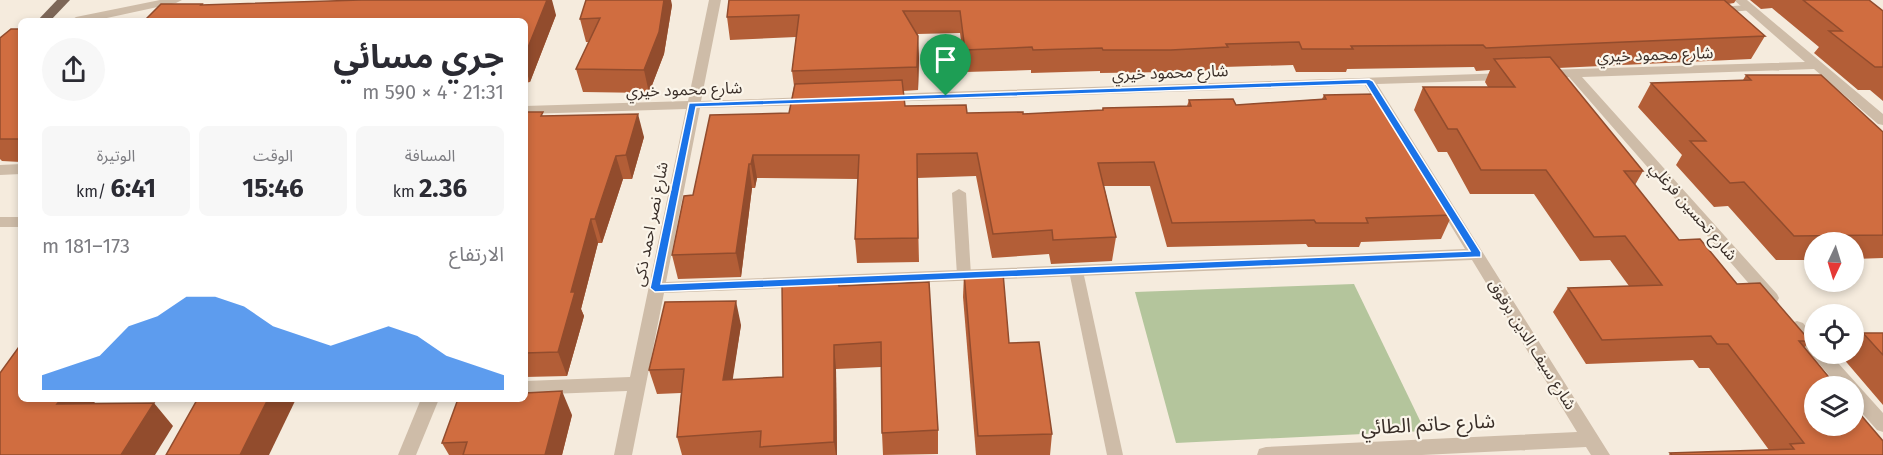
<!DOCTYPE html>
<html lang="ar">
<head>
<meta charset="utf-8">
<style>
  :root { --surface:#fff; --page:#f7f7f7; --text:#2b2b33; --muted:#7c7c81; --accent:#1a73e8 }
  body { margin:0; font-family:"Fira Sans","Noto Sans Arabic",sans-serif; background:var(--page); color:var(--text); direction:rtl; height:100vh; display:flex; flex-direction:column; font-size:22px; white-space:nowrap }
  * { box-sizing:border-box; margin:0 }
  p { font-size:20px; color:var(--muted) }
  .icon { flex:none; width:33px; height:33px; fill:none; stroke:currentColor; stroke-width:2; stroke-linecap:round; stroke-linejoin:round }
  .map { position:relative; flex:1; overflow:hidden; direction:ltr }
  .panel { position:absolute; left:18px; top:18px; width:510px; height:384px; display:flex; flex-direction:column; background:var(--surface); border-radius:9px; box-shadow:0 3px 9px #0003; direction:rtl }
  .panel>* { flex:none }
  .needle { width:39px; rotate:184deg }
  .tools { position:absolute; left:1804px; top:232px; display:grid; gap:12px }
  .tools a { display:grid; place-items:center; width:60px; height:60px; border-radius:50%; background:var(--surface); box-shadow:0 3px 9px #0003; font-size:30px }
  .pin { position:absolute; display:grid; place-items:center; width:51px; height:51px; color:#fff; margin:-62px -26px; border-radius:50% 50% 50% 0; rotate:-45deg; box-shadow:0 0 6px #0007 }
  .pin .icon { rotate:45deg }
  .round { display:grid; place-items:center; flex:none; width:63px; height:63px; border-radius:32px; background:var(--page) }
  .summary { display:flex; align-items:center; justify-content:space-between; height:102px; padding:0 24px }
  h1 { font-size:33px; font-weight:700; line-height:45px }
  .figures { display:grid; grid-template-columns:repeat(3,1fr); gap:9px; height:102px; padding:6px 24px }
  .figures div { display:grid; align-content:center; border-radius:9px; background:var(--page); text-align:center }
  .figures b { font-size:26px; font-weight:700 }
  .figures small { font-size:16px; font-weight:400 }
  .figures p { font-size:16px }
  .chart { height:168px; padding:12px 24px }
  .chart p { display:flex; justify-content:space-between }
  .chart svg { width:100%; height:108px; margin-top:6px; fill:var(--accent); opacity:.7 }
  .map>svg:first-child { display:block }
</style>
</head>
<body>
<div class="map">
<svg width="1883" height="455" viewBox="0 0 1883 455">
  <rect width="100%" height="100%" fill="#f5ebdd"/>
  <path fill="#b4c59c" d="M1354,284L1425,431L1176,443L1135,292Z"/>
  <g fill="none" stroke-linecap="round" stroke-linejoin="round">
    <g fill="#cebca8" fill-rule="evenodd">
      <path d="M1750,5L1755,8L1754,10L1716,13L1711,10L1716,7Z"/>
      <path d="M959,189L966,193L971,275L969,279H959L957,275L952,193Z"/>
      <path d="M1076,266L1081,267L1083,271L1123,455H1107L1069,271L1071,267Z"/>
    </g>
    <g fill="#cebca8" fill-rule="evenodd">
      <path d="M709,0H721L701,101L810,97L817,101L810,105L700,108L666,282L1465,249L1365,85L885,102L878,98L885,94L1509,73L1511,76L1505,80L1377,84L1610,455H1591L1586,447L1422,455H1257L1259,449L1266,447L1577,432L1472,260L664,293L632,455H614L627,391L525,395V381L630,377L686,109L525,114V106L688,101Z"/>
      <path d="M1734,0H1747L1883,114V125L1878,124L1814,69L1582,77L1777,294L1779,298L1777,302H1765L1569,77L1544,78L1538,74L1544,70L1805,62Z"/>
      <path d="M21,164V174L0,175V165Z"/>
      <rect x="0" y="217" width="21" height="10"/>
      <path d="M1797,321L1803,323L1815,337V354H1830L1883,413V432L1877,430L1854,404V387H1839L1791,331L1789,327L1791,323Z"/>
      <path d="M421,399H439L416,455H398Z"/>
    </g>
    <path fill="#cebca8" fill-rule="evenodd" d="M160,0H182L176,3L93,21H70L76,17Z"/>
    <path fill="#7d6758" fill-rule="evenodd" d="M57,0H70L50,21H37Z"/>
  </g>
  <g fill="#b35e37">
    <path d="M729,0H1736L1734,3L1728,4L1765,36L1751,59L1558,68L1643,171L1635,185L1679,240L1810,341L1804,348L1883,455H1669L1670,453L1769,450L1709,368H1699L1693,360L1586,364L1553,312L1568,288L1629,286L1610,260L1580,261L1534,194H1470L1447,152H1438L1414,110L1423,87H1488L1485,82L1490,70L1476,71L1474,67L1347,69L1346,72H1296L1293,65L1223,67V70L1167,72L1100,73V71L1031,73V70L965,72L960,33L917,34L919,59L918,90L903,91L905,106L967,113L1023,114L1102,110L1103,108L1187,106L1189,100L1236,105L1322,99L1324,95L1417,166L1452,215L1441,239L1361,242L1359,247H1308L1306,244L1167,247L1150,186H1104L1116,237L1112,261L1051,264L1049,254L992,258L976,176L917,178L919,262L857,263L855,239L858,179L757,178L755,188H752L741,277L678,279L672,255L693,195L789,113L794,86L792,71L796,37L730,40L727,17Z"/>
    <path d="M1750,0H1869L1883,11V101L1870,90H1858L1814,53L1819,47L1772,8L1761,9Z"/>
    <path d="M203,5L556,15L530,82L525,83V21Z"/>
    <path d="M672,5L664,54L649,93L583,92L576,69L590,42H586L580,19Z"/>
    <path d="M21,29V162L2,161L0,159V38Z"/>
    <path d="M1746,75L1883,132V258L1854,259V243H1815V260H1776L1728,206L1714,207L1676,165L1682,155L1638,107L1651,83L1743,80Z"/>
    <path d="M525,112L644,137L632,179H623L602,243H598L581,309L584,316L567,376L525,377Z"/>
    <path d="M964,273L1009,343L1052,434L1050,455H976L963,297Z"/>
    <path d="M929,282L938,430V454L883,455L882,433L881,367L836,369L837,455H682L677,437L681,393L657,394L649,370L741,325L732,380L783,377L839,286Z"/>
    <path d="M1863,333H1883V405L1842,357L1845,354H1854V344Z"/>
    <path d="M572,415L562,455H449L442,443Z"/>
  </g>
  <g fill="#924c2d">
    <path d="M547,0H552L556,15L530,82L525,67V55Z"/>
    <path d="M664,0H671L672,5L664,54L649,93L644,70Z"/>
    <path d="M918,36L919,59L918,90L917,67Z"/>
    <path d="M638,114L644,137L632,179L626,155Z"/>
    <path d="M753,155L757,178L755,188L751,164Z"/>
    <path d="M616,156L623,179L602,243L595,219Z"/>
    <path d="M749,164L752,188L741,277L736,253Z"/>
    <path d="M591,219L598,243L581,309L584,316L567,376L558,352L571,292Z"/>
    <path d="M736,301L741,325L729,404L723,380Z"/>
    <path d="M834,345L836,369L837,455H836L834,442Z"/>
    <path d="M562,391L572,415L562,455H545Z"/>
    <path d="M61,399H97L78,427L57,404Z"/>
    <path d="M268,399H296L269,455H240Z"/>
    <path d="M154,403L173,426L155,455H121Z"/>
  </g>
  <g fill="#d06d40" stroke="#924c2d" stroke-width="1.5">
    <path d="M361,0H547L525,55V21H144L161,4H202L201,5Z"/>
    <path d="M586,0H664L659,32L644,70L576,69L600,18L580,19Z"/>
    <path d="M729,0H1724L1765,36L1486,48L1483,45L1351,46L1353,49H1302L1299,42L1226,44L1228,47L1171,50H1103L1102,48L1033,50L1032,47L965,50L960,11H903L918,36L917,67L792,71L799,15L727,17Z"/>
    <path d="M1803,0H1869L1883,11V67H1875L1829,31H1842Z"/>
    <path d="M11,29H21V139H0V38Z"/>
    <path d="M1550,57L1643,171H1624L1679,240L1700,239L1737,284L1760,283L1810,341H1799L1837,387H1815V426H1854V407L1883,441V455H1672L1670,453L1794,449L1790,444L1804,443L1728,344H1717L1711,336L1602,340L1568,288L1662,285L1625,236L1594,237L1546,170H1481L1457,129H1448L1423,87H1515L1494,59Z"/>
    <path d="M1746,75H1821L1883,132V235L1794,236L1744,182L1730,183L1690,141H1706L1651,83L1751,80Z"/>
    <path d="M902,80L905,106L966,105L967,113L1023,112V114L1103,110V108L1191,106L1189,100L1233,99L1236,105L1326,99L1324,95L1375,94L1417,166H1422L1452,215L1366,218L1368,223H1316L1314,220L1172,223L1154,162L1098,163L1116,237L1053,240L1052,230L993,234L977,153L917,154L918,238L855,239L859,155H753L751,164H749L736,253L672,255L684,196L693,195L710,115L789,113L795,84Z"/>
    <path d="M525,112H543L541,116L638,114L626,155L616,156L595,219H591L571,292H575L558,352L525,353Z"/>
    <path d="M964,273H1003L1009,343L1039,342L1052,434L978,436Z"/>
    <path d="M838,278L839,286L929,282L938,430L882,433L881,342L834,345V442L760,447L761,431L677,437L684,369L649,370L665,302L736,301L723,380L783,377L782,283Z"/>
    <path d="M1863,333H1883V355Z"/>
    <path d="M21,344V399H61L57,404L154,403L121,455H0V373Z"/>
    <path d="M562,391L545,455H463L467,442L442,443L458,399H525V393Z"/>
    <path d="M202,399H268L240,455H166L197,400Z"/>
  </g>
  <path fill="#1a73e8" stroke="#fff" stroke-width="1.5" fill-rule="evenodd" d="M1369,79L1373,81L1481,252V257L655,292L650,288L689,103ZM1366,84L1470,251L661,284L696,107Z"/>
  <g text-anchor="middle" stroke-width="4.5" stroke-linejoin="round" paint-order="stroke">
    <g font-size="16" fill="#3a2f29" stroke="#fbf5ea">
      <text transform="translate(1655 54) rotate(-2)" y="6">شارع محمود خيري</text>
      <text transform="translate(1170 72) rotate(-2)" y="6">شارع محمود خيري</text>
      <text transform="translate(684 89) rotate(-2)" y="6">شارع محمود خيري</text>
      <text transform="translate(1694 211) rotate(49)" y="6">شارع تحسين فرغلي</text>
      <text transform="translate(650 224) rotate(-79)" y="6">شارع نصر احمد ذكى</text>
      <text transform="translate(1533 344) rotate(58)" y="6">شارع سيف الدين برقوق</text>
    </g>
    <g font-size="20" fill="#3a2f29" stroke="#fbf5ea">
      <text transform="translate(1428 424) rotate(-3)" y="7">شارع حاتم الطائي</text>
    </g>
  </g>
</svg>
<div class="tools">
<a><svg class="needle" viewBox="-14 -14 28 28"><path d="M0-13l5 13h-10z" fill="#e53935"/><path d="M0 13l5-13h-10z" fill="#7c7c81"/></svg></a>
<a><svg class="icon" aria-label="locate" viewBox="0 0 24 24"><circle cx="12" cy="12" r="6"/><path d="M12 2v4M12 18v4M2 12h4M18 12h4"/></svg></a>
<a><svg class="icon" aria-label="layers" viewBox="0 0 24 24"><path d="M12 4l9 5-9 5-9-5zM3 14l9 5 9-5"/></svg></a>
</div>
<div class="pin" style="left:946px;top:96px;background:#1e9e55"><svg class="icon" aria-label="arrive" viewBox="0 0 24 24"><path d="M6 21V4h12l-3 4 3 4H6"/></svg></div>
<section class="panel">
<div class="summary"><div><h1>جري مسائي</h1><p>21:31 · 4 × 590 m</p></div><a class="round"><svg class="icon" aria-label="share" viewBox="0 0 24 24"><path d="M12 15V3M7 8l5-5 5 5M5 13v7h14v-7"/></svg></a></div>
<div class="figures">
<div><p>المسافة</p><b>2.36<small> km</small></b></div>
<div><p>الوقت</p><b>15:46</b></div>
<div><p>الوتيرة</p><b>6:41<small> /km</small></b></div>
</div>
<div class="chart"><p><span>الارتفاع</span>173–181 m</p>
<svg viewBox="0 0 160 44" preserveAspectRatio="none"><path d="M0 44V38L10 34L20 30L30 18L40 14L50 6L60 6L70 10L80 18L90 22L100 26L110 22L120 18L130 22L140 30L150 34L160 38V44z"/></svg>
</div>
</section>
</div>
</body>
</html>
